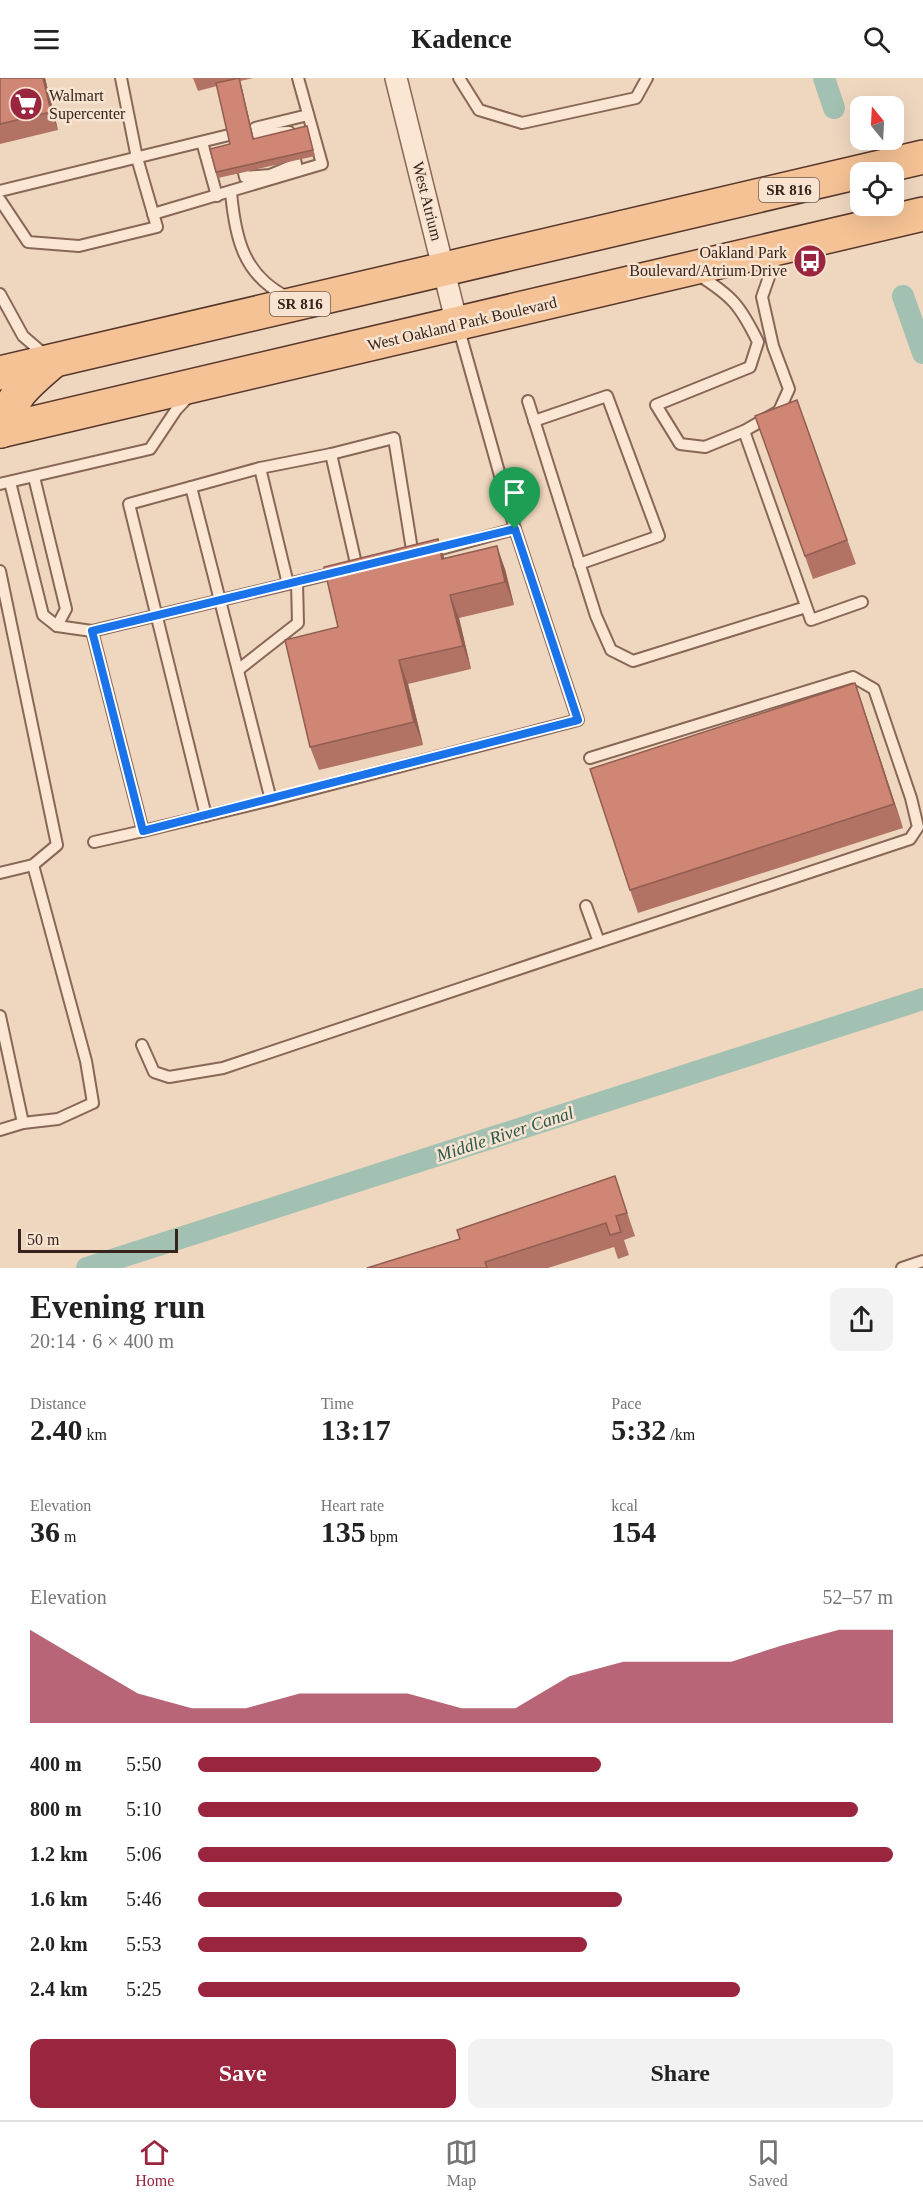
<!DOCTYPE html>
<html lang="en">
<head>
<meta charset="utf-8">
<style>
  :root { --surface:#fff; --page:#f2f2f2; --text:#222; --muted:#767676; --line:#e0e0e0; --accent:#9a253e }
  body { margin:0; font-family:"Times New Roman",serif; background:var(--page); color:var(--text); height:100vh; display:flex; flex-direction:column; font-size:22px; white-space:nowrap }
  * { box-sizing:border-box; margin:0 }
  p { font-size:20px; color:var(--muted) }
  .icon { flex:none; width:33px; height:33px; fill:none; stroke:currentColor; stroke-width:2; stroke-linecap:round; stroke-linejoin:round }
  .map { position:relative; height:1190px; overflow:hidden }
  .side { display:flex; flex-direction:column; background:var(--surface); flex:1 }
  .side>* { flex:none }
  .needle { width:39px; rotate:342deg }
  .tools { position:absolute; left:850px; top:18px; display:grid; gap:12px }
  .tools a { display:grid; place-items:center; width:54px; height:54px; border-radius:12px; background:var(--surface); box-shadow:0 6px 24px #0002; font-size:30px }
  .scale { position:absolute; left:18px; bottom:15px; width:160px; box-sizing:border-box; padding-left:6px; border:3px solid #38231c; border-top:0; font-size:16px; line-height:21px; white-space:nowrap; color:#38231c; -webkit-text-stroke:4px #f7e3cf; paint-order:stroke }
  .pin { position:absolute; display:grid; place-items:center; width:51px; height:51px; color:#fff; margin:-62px -26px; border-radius:50% 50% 50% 0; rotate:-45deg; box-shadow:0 0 6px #0007 }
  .pin .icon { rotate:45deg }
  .round { display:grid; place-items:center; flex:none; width:63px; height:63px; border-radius:12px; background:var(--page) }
  .summary { display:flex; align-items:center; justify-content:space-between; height:102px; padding:0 30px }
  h1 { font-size:33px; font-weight:700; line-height:45px }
  .stats { display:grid; grid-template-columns:repeat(3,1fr); gap:9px; height:102px; padding:6px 30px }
  .stats div { display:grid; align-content:center }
  .stats b { font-size:30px; font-weight:700 }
  .stats small { font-size:16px; font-weight:400 }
  .stats p { font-size:16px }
  .chart { height:168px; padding:12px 30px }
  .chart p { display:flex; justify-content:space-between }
  .chart svg { width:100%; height:108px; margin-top:6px; fill:var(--accent); opacity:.7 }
  .action { display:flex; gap:12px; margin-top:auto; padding:12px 30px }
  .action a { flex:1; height:69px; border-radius:12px; background:var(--accent); color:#fff; font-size:24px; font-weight:700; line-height:69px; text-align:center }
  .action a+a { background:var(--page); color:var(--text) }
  ul { padding:0 30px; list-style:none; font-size:20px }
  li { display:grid; grid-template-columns:96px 72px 1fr; align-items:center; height:45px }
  li i { height:15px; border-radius:8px; background:var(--accent) }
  header { display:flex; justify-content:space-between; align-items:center; height:78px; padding:0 30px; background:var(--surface); font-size:27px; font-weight:700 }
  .tabs { display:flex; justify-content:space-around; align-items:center; height:84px; border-top:2px solid var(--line); background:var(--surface); font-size:16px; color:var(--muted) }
  .tabs a { display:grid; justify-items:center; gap:3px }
  .tabs .current { color:var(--accent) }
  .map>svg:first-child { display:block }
</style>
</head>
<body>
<header><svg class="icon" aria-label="menu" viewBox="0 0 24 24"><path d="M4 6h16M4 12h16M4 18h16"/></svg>Kadence<svg class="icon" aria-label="search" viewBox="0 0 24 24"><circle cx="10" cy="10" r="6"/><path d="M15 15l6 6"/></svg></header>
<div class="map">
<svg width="923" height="1190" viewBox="0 0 923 1190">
  <rect width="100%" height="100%" fill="#efd7bf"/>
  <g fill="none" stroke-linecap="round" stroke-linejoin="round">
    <g stroke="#a3c1b2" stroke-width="22">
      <path d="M824,0L834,30"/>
      <path d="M903,218L923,275"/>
      <path d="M87,1190L923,921"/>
    </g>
    <defs>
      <g id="service">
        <path d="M459,0L479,32L522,45L636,20L647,0"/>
        <path d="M255,50L308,37"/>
        <path d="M202,64L217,118"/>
        <path d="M241,66L260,55L289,54L290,59"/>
        <path d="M244,95L245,99L270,97L296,86L295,82"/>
        <path d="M0,113L229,57"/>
        <path d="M231,114C235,159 243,197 287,219"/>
        <path d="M0,122L28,164L79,168L157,149L137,80L121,0"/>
        <path d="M153,136L322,86L298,0"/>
        <path d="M697,196C732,218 740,227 758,264L750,289L656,327L680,366L705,369L744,353L779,333L789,311L773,268L762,219L777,176"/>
        <path d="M0,216L23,258L45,277"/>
        <path d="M528,323L596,538L611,572L633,583L806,529"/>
        <path d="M534,343L607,318L659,458L579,486"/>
        <path d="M744,353L811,542L862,524"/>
        <path d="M331,376L394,360L413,478"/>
        <path d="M34,399L66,531L57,548"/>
        <path d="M10,404L43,537L57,548L92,553L143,753L271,722L191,409L129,426L206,738"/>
        <path d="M0,406L150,371L176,332L190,317"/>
        <path d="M191,409L260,390"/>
        <path d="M430,474L515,451L458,248"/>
        <path d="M0,493L57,767L33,787"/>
        <path d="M288,506L338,494"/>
        <path d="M92,553L288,506L260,390L331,376L357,490L353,491"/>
        <path d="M238,592L298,545L297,504"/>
        <path d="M590,680L853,599L874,611L911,720L918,749L910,761L599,864"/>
        <path d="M271,722L578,642L515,451"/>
        <path d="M94,764L143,753"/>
        <path d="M0,795L33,787L86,983L93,1025L58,1041L23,1045L0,938"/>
        <path d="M142,967L154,994L169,999L223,990L599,864L586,828"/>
        <path d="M0,1052L23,1045"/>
        <path d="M902,1190L923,1183"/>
      </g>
      <path id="minor" d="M396,0L457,246"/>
      <g id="primary">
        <path d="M0,295L923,79"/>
        <path d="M0,353L923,136"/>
        <path d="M1,353C13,317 23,309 51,285"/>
      </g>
    </defs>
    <use href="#service" stroke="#896757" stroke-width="14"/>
    <use href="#minor" stroke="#896757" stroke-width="24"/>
    <use href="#primary" stroke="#56362c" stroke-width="36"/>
    <use href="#service" stroke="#fae6d3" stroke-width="10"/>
    <use href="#minor" stroke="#fae6d3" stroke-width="21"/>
    <use href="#primary" stroke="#f5c295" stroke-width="33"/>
  </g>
  <g fill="#b27364">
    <path d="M0,0H45L58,52L0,66Z"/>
    <path d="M193,0H253L240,3L254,61L307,48L315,78L218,100L216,94L230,66L217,8L198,13Z"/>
    <path d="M797,322L856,486L813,501L755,338Z"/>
    <path d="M445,481L505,491L514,527L459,540L471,591L408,606L423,667L319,692L310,669L338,549Z"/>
    <path d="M855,605L903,750L638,835L630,812Z"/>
    <path d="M615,1098L635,1158L624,1162L629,1177L618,1181L614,1169L548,1190H367L460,1161Z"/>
  </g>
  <g fill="#915e51">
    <path d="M43,0H45L58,52L51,34Z"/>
    <path d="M239,0L241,6L255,67L253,61Z"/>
    <path d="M438,461L446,485L442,481Z"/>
    <path d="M497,468L505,491L514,527L505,504Z"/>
    <path d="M450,517L459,540L471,591L463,568Z"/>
    <path d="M399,582L408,606L423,667L414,644Z"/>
    <path d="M855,605L863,628L903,750L894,726Z"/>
  </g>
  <g fill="#cf8674" stroke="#915e51" stroke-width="1.5">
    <path d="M0,0H43L51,34L0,46Z"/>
    <path d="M239,0L253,61L307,48L313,72L216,94L210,71L230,66L216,5Z"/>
    <path d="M797,322L847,462L805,478L755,338Z"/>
    <path d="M438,461L442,481L497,468L505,504L450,517L463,568L399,582L414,644L310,669L285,562L338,549L324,489Z"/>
    <path d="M855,605L894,726L630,812L590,691Z"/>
    <path d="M615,1098L627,1135L616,1138L621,1154L610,1157L606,1145L485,1184L487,1190H367L460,1161L457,1152Z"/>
  </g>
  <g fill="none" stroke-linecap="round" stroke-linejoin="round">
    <defs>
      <path id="route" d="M515,451L578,642L143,753L92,553Z"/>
    </defs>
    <use href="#route" stroke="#fff" stroke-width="12"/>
    <use href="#route" stroke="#1a73e8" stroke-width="8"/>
  </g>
  <defs>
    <symbol id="supermarket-disc" viewBox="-11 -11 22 22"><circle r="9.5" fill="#9a253e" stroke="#f7e3cf"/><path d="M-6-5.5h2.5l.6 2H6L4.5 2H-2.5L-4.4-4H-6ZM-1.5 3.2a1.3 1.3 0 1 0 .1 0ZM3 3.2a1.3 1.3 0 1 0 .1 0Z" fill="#fff"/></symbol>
    <symbol id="bus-disc" viewBox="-11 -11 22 22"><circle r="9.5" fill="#9a253e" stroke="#f7e3cf"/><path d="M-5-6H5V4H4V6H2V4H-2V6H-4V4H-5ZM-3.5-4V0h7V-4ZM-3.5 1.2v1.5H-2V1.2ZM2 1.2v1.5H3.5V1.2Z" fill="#fff"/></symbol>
  </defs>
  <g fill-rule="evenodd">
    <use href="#supermarket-disc" x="7" y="7" width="38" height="38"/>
    <use href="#bus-disc" x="791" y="164" width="38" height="38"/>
  </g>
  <g text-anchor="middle" stroke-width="5" stroke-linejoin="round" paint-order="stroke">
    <g fill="#f7e3cf" stroke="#715d52" stroke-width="1.5">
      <rect x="759" y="100" width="60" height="24" rx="4.5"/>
      <rect x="270" y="214" width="60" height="24" rx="4.5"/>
    </g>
    <g font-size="15" font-weight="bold" fill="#38231c">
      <text x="789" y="117">SR 816</text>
      <text x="300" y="231">SR 816</text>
    </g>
    <g font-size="16" fill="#38231c" stroke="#f7e3cf" text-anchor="start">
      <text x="49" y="23">Walmart<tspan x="49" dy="18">Supercenter</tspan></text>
      <text x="787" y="180" text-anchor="end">Oakland Park<tspan x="787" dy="18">Boulevard/Atrium Drive</tspan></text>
    </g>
    <g font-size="16" fill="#38231c" stroke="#f7e3cf">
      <text transform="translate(428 123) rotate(76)" y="6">West Atrium</text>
      <text transform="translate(462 245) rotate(-13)" y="6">West Oakland Park Boulevard</text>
    </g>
    <g font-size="18" font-style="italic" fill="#2b584c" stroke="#f7e3cf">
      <text transform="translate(505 1056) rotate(-18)" y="6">Middle River Canal</text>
    </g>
  </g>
</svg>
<div class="tools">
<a><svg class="needle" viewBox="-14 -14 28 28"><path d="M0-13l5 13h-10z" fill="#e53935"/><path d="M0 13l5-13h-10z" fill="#767676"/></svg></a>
<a><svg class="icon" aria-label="locate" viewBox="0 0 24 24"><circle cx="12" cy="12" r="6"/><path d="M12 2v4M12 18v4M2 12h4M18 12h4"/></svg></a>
</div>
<div class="scale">50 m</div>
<div class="pin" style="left:515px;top:451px;background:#1e9e55"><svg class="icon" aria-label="arrive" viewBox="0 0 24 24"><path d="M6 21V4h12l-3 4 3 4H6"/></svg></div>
</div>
<section class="side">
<div class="summary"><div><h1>Evening run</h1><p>20:14 · 6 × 400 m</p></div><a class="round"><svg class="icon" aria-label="share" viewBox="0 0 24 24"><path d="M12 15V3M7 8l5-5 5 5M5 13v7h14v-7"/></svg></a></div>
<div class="stats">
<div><p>Distance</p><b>2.40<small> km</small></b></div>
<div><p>Time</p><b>13:17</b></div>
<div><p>Pace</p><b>5:32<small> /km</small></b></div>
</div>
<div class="stats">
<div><p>Elevation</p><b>36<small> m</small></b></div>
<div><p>Heart rate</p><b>135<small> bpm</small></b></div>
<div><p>kcal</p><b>154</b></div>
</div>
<div class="chart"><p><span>Elevation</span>52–57 m</p>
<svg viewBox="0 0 160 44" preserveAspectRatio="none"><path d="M0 44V6L10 19L20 32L30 38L40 38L50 32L60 32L70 32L80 38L90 38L100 25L110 19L120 19L130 19L140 12L150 6L160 6V44z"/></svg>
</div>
<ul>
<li><b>400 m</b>5:50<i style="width:58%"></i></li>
<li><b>800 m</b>5:10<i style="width:95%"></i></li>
<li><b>1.2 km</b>5:06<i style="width:100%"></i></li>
<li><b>1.6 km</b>5:46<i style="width:61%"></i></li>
<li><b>2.0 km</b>5:53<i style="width:56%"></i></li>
<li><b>2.4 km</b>5:25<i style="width:78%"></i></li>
</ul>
<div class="action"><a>Save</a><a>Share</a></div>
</section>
<nav class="tabs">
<a class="current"><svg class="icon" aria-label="home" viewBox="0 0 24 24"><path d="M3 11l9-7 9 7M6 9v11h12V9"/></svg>Home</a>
<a><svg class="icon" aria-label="map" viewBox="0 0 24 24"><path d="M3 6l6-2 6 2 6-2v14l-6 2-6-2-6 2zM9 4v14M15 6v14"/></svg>Map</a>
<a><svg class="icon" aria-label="saved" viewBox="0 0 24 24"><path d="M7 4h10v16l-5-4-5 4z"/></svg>Saved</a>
</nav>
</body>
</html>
